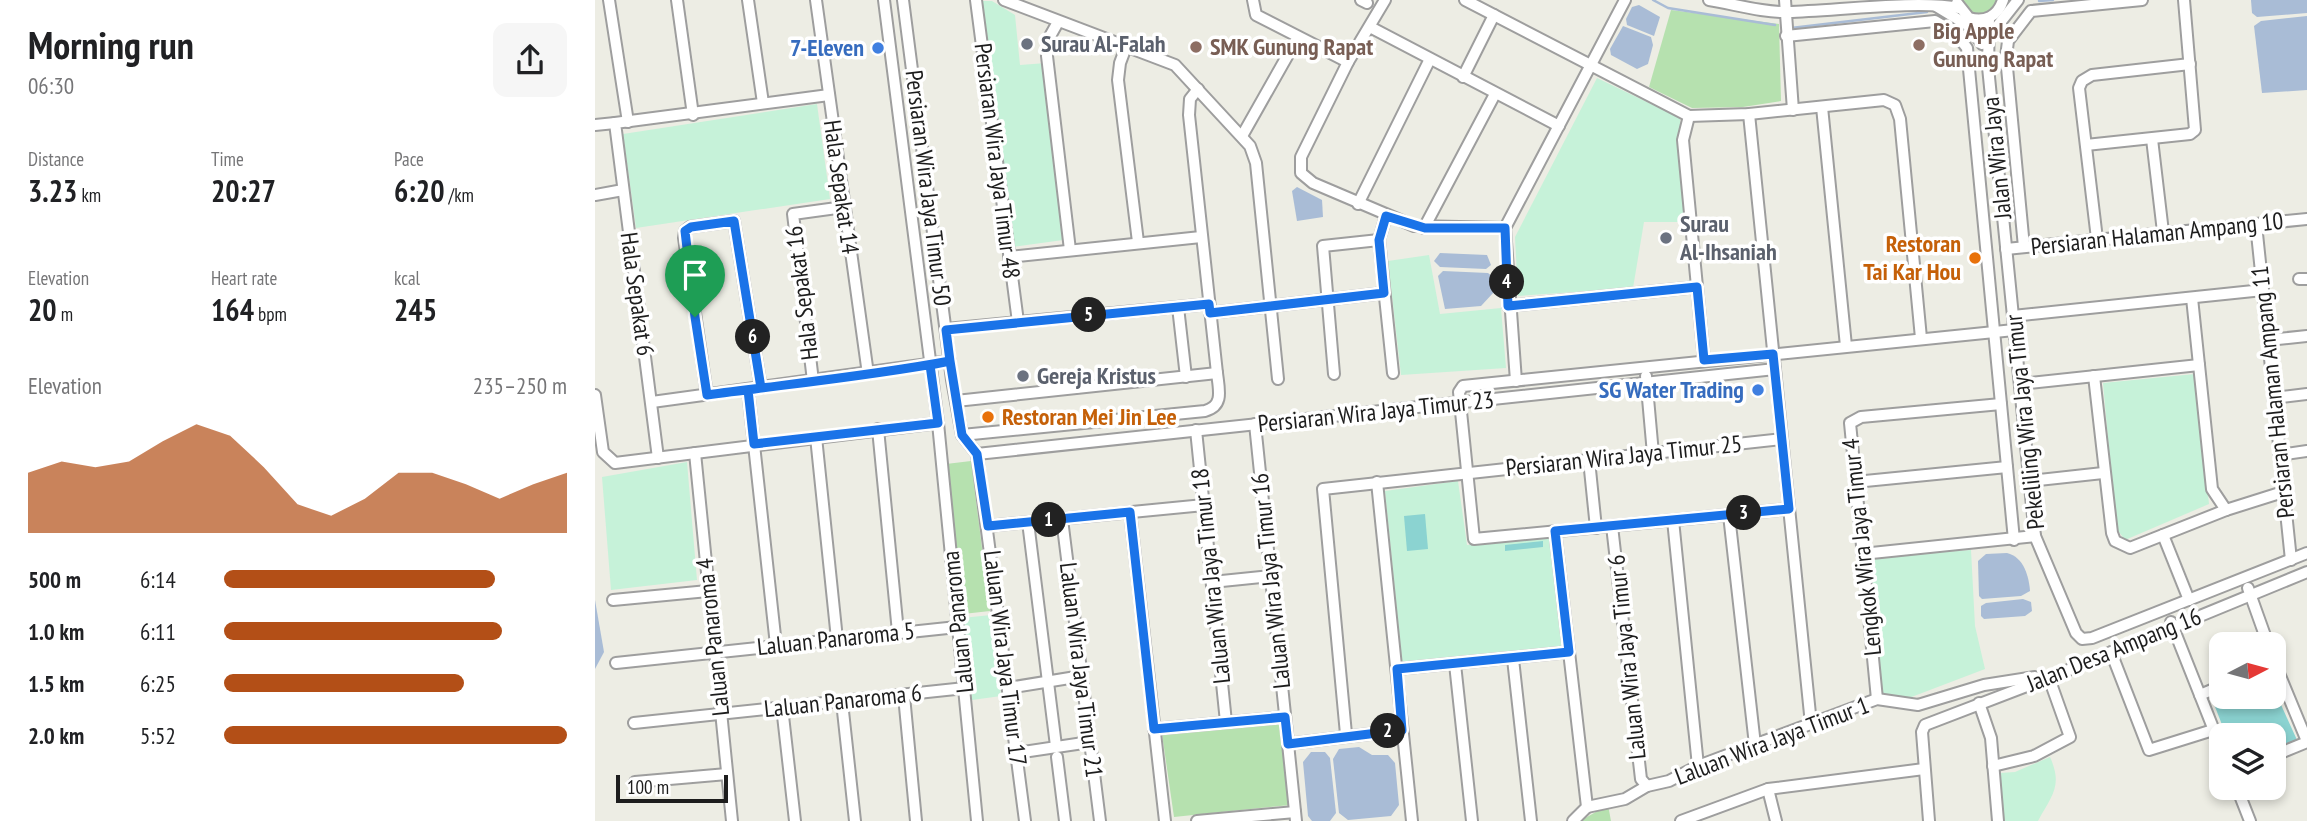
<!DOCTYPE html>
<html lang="en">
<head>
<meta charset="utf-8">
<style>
  :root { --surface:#fff; --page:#f6f6f6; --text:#202124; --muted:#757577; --accent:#b34f17 }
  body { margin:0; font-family:"PT Sans Narrow",sans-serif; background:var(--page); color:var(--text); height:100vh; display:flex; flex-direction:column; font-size:26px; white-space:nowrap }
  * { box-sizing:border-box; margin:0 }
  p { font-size:23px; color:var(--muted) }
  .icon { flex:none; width:38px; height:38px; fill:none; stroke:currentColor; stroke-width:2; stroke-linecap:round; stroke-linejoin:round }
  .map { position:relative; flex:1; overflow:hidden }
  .side { display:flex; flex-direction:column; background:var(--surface); width:595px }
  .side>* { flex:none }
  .needle { width:46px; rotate:84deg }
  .tools { position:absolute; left:1614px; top:632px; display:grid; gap:14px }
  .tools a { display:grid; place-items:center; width:77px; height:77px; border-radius:14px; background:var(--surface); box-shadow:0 4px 10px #0003; font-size:35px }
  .scale { position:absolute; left:21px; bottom:18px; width:112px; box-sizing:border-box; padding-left:7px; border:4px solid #1d1d1d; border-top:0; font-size:19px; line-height:24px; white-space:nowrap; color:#1d1d1d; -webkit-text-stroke:5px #fff; paint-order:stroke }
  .pin { position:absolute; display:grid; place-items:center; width:60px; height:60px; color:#fff; margin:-72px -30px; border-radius:50% 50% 50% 0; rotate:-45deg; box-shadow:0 0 7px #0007 }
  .pin .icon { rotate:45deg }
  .km { position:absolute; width:35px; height:35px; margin:-18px; border-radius:50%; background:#222; color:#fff; font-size:19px; line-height:35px; text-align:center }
  .round { display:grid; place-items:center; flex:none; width:74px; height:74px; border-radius:14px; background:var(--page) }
  .overview { display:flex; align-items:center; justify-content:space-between; height:119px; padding:0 28px }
  h1 { font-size:38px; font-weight:700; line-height:52px }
  .figures { display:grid; grid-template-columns:repeat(3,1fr); gap:10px; height:119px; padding:7px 28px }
  .figures div { display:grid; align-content:center }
  .figures b { font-size:30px; font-weight:700 }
  .figures small { font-size:19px; font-weight:400 }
  .figures p { font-size:19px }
  .chart { height:196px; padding:14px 28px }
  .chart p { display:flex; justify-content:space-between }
  .chart svg { width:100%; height:126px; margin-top:7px; fill:var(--accent); opacity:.7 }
  ul { padding:0 28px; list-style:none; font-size:23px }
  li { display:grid; grid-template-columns:112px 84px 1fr; align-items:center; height:52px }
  li i { height:18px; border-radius:9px; background:var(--accent) }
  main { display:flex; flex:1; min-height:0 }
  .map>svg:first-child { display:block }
</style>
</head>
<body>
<main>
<section class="side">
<div class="overview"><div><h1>Morning run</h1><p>06:30</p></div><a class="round"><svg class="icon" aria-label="share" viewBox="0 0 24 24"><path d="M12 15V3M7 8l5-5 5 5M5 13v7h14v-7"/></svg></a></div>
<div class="figures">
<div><p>Distance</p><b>3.23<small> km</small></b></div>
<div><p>Time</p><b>20:27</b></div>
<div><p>Pace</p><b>6:20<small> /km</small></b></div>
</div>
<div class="figures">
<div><p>Elevation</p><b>20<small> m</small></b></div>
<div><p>Heart rate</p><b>164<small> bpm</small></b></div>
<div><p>kcal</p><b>245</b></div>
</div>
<div class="chart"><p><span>Elevation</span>235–250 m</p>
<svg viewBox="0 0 160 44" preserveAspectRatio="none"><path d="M0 44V23L10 19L20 21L30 19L40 12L50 6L60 10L70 21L80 34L90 38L100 32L110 23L120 23L130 27L140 32L150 27L160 23V44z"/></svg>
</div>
<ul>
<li><b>500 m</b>6:14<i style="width:79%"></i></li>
<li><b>1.0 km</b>6:11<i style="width:81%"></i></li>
<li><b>1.5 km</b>6:25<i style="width:70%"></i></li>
<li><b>2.0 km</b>5:52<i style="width:100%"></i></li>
</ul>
</section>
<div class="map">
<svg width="1712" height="821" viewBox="0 0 1712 821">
  <rect width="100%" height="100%" fill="#edede4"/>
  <g fill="#b6e1af">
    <path d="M1365,0H1405L1389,16L1375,13Z"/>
    <path d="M1076,10L1184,24L1186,101L1148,107L1097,108L1054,87Z"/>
    <path d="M376,461L395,611L368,614L351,464Z"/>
    <path d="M687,722L695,805L579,817L567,734Z"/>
    <path d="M1013,805L1016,821H985Z"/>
  </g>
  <g fill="#c6f2d9">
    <path d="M385,1H397L420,15L425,65L451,63L468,240L418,247Z"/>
    <path d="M1002,78L1085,118L1090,222H1049L1038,288L923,296L920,237Z"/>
    <path d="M222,104L235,199L41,228L28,134Z"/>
    <path d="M834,255L845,314L906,308L911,368L806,375L793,261Z"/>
    <path d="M1600,374L1614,504L1530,540L1521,528L1508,383Z"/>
    <path d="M92,462L102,580L16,590L7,477Z"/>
    <path d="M863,481L872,545L955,538L968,646L807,662L790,491Z"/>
    <path d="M1376,550L1380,626L1390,669L1306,701H1295L1287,692L1275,557Z"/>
    <path d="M396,615L406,696L377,700L367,618Z"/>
    <path d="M1455,757C1468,786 1457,795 1443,821H1409L1405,773L1420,772Z"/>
  </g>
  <g fill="#8bd3d1">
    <path d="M830,514L833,549L812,551L809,516Z"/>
    <path d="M948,541V547L910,551V545Z"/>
    <path d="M1678,687L1702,740L1678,751V735H1631L1617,699L1626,695L1678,696Z"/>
  </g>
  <g fill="#a9bcd6">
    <path d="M1656,0H1712V13L1662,17L1657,13Z"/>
    <path d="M1044,5L1065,17L1059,36L1032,25L1031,19L1037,7Z"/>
    <path d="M1712,16V90L1667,93L1659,26L1666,21Z"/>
    <path d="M1028,26L1056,37L1058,45L1053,64L1042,69L1016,55L1015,49Z"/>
    <path d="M702,187L727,200L728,217L702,221L697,191Z"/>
    <path d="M845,253L892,255L896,265L891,269L845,267L839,261Z"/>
    <path d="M848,271L893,273L899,278V292L886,306L850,309L843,276Z"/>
    <path d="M1412,553C1429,557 1434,577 1435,591L1426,596L1387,599L1384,596L1383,561L1391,554Z"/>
    <path d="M1428,599L1436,602L1437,611L1430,616L1389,619L1386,616V606L1391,603Z"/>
    <path d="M0,600L9,652L0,669Z"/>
    <path d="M764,747L777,755H793L800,763L804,805L796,816L753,820L744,813L738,759L744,749Z"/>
    <path d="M716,752H730L735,758L741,813L735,821H717L713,816L708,762Z"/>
  </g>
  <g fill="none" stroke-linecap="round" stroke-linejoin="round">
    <g stroke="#a9bcd6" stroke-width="2.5">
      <path d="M1058,0L1073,8L1180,25"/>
      <path d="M1444,1L1458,0"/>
      <path d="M1196,28L1332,12"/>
    </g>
    <defs>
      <g id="minor">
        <path d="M14,0L33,122"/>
        <path d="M82,0L98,115"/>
        <path d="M153,0L168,103"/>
        <path d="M221,0L273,374"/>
        <path d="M289,0L343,423L382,821"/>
        <path d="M308,0L357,380L367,435L382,454"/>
        <path d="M381,0L423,322"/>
        <path d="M409,0L580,65L655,146L661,163L683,379"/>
        <path d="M658,0L661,15L753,62"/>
        <path d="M766,0L772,3"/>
        <path d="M790,0L753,62L706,157V173L718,183L819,226L910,228"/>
        <path d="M870,0L1094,116L1154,114L1289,100L1300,105L1305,119L1326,338"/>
        <path d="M1114,0C1139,4 1168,13 1193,12C1239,11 1323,0 1364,8"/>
        <path d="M1190,0L1198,110"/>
        <path d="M1362,3L1374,18C1390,23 1403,16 1408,0"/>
        <path d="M1341,6L1374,26L1387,44"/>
        <path d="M1394,18L1393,67L1440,536L1481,633L1487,639L1497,638L1712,553"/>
        <path d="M463,22L454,38L452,56L475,250"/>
        <path d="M775,27L964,126"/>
        <path d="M1191,36L1340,21L1360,33L1372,48L1419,540"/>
        <path d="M1393,38L1423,0"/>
        <path d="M531,47L525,63L523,80L543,242"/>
        <path d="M868,77L899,15"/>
        <path d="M1227,107L1251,346"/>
        <path d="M1154,114L1216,724"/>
        <path d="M1094,116L1088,140L1109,360"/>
        <path d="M0,125L20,123"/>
        <path d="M647,136L703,37"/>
        <path d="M1557,139L1568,232"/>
        <path d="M1491,145L1595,134L1600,130L1589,0"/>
        <path d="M0,195L28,190"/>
        <path d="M763,204L835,59"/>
        <path d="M791,216L784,240L798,373"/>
        <path d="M1661,224L1696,560"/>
        <path d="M829,228L900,94"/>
        <path d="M1502,239L1484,88L1487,81L1497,75L1595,64"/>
        <path d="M1429,247L1411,57L1413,41L1436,11L1547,0"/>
        <path d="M1411,249L1712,219"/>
        <path d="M414,257L606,237"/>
        <path d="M1704,279H1712"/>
        <path d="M1597,298L1617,489L1631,510"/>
        <path d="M913,306L1102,287"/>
        <path d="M583,307L591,377"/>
        <path d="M615,313L789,293"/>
        <path d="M1418,316L1668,290"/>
        <path d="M351,329L614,304"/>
        <path d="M1673,340L1712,336"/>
        <path d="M739,374L728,246L784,240"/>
        <path d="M1051,376L1058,454"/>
        <path d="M1499,376L1517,533L1520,541L1535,548L1631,510L1688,492"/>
        <path d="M218,381L198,214L249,207"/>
        <path d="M921,381L910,228L1030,0"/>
        <path d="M1425,384L1604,365"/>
        <path d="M153,390L181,645"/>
        <path d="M0,395L8,452L20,463L343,423"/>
        <path d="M112,395L89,238L90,231L95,227L139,221L166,388"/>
        <path d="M1678,398L1712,394"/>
        <path d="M361,401L622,373"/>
        <path d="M57,402L355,361"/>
        <path d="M660,424L701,821"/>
        <path d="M283,429L303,632"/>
        <path d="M601,430L631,722"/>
        <path d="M367,435L610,411C629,406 624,390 622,373L594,115L595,99L603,89"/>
        <path d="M221,437L242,639"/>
        <path d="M100,453L137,821"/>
        <path d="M382,454L1180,369"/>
        <path d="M382,454L430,821"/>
        <path d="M1684,455L1712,451"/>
        <path d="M63,458L20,123L234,95"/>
        <path d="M994,460L1001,528"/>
        <path d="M1434,481L1508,473"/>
        <path d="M782,482L817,821"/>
        <path d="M1260,482L1412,467"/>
        <path d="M1194,509L879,539L864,392L868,386L1419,330"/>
        <path d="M535,512L570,821"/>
        <path d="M1134,515L1160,745"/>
        <path d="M467,519L505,821"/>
        <path d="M1078,520L1103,766"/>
        <path d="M433,522L461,746"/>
        <path d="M393,526L609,505"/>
        <path d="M1017,526L1046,779L1052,786"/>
        <path d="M960,531L992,807L978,821"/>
        <path d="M1568,535L1594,600"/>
        <path d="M1267,554L1440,536"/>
        <path d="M617,582L676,576"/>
        <path d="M1653,588L1673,644"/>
        <path d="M18,600L113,591"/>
        <path d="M1576,622L1626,748"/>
        <path d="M1516,652L1554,750L1618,730"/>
        <path d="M918,659L936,821"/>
        <path d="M1678,659L1712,741"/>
        <path d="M21,663L362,627"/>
        <path d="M860,664L877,821"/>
        <path d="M802,669L974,652"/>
        <path d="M413,688L487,676"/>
        <path d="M1605,695L1626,686"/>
        <path d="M309,696L321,821"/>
        <path d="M1282,699L1255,423L1266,417L1406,404"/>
        <path d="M247,702L260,821"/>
        <path d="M1384,703L1396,738L1403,821"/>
        <path d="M187,707L200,821"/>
        <path d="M39,723L370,688"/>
        <path d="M559,729L690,717"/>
        <path d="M751,734L728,489L1187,439"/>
        <path d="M693,744L807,730"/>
        <path d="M421,753L495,742"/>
        <path d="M1678,756L1712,742"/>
        <path d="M462,757L470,821"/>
        <path d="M1398,766L1439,756L1475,737L1454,678"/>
        <path d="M40,782L132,774"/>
        <path d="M1642,788L1655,821"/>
        <path d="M1173,789L1181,821"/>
        <path d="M992,807L1030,799L1052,786L1074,781L1103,766L1282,699L1323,705L1389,685L1440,677L1444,682"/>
        <path d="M602,821L700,812"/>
        <path d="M1086,821L1173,789L1329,769"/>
        <path d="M1334,821L1327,732L1330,725L1471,671L1712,572"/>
      </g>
    </defs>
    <use href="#minor" stroke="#9e9e9e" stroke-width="14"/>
    <use href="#minor" stroke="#fff" stroke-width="10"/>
  </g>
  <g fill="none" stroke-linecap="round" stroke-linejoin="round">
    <defs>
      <path id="route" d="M100,317L112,395C193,384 275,376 355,361L367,435L382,454L393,526L535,512L559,729L690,717L693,744L807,730L802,669L974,652L960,531L1194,509L1178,354L1109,360L1102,287L913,306L910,228H830L791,216L784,240L789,293L615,313L614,304L351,330L355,361L335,365L343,423L159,444L153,390L166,388L139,221L96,227L90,231L100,317"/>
    </defs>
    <use href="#route" stroke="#fff" stroke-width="14"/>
    <use href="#route" stroke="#1a73e8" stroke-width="9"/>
  </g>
  <g fill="#6b7280" stroke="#fff" stroke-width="2.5">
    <circle cx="432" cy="44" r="7"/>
    <circle cx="1071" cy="238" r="7"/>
    <circle cx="428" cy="376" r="7"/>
  </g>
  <g fill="#8d6e63" stroke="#fff" stroke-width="2.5">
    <circle cx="1324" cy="45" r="7"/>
    <circle cx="601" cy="47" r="7"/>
  </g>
  <g fill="#3f7fe0" stroke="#fff" stroke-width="2.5">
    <circle cx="283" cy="48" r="7"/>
    <circle cx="1163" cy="390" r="7"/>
  </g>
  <g fill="#e8710a" stroke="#fff" stroke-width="2.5">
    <circle cx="1380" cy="258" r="7"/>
    <circle cx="393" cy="417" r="7"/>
  </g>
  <g text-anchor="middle" stroke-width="7" stroke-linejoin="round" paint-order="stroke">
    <g font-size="24" font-weight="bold" fill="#785e54" stroke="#fff" text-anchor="start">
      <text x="1338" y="39">Big Apple<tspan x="1338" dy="28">Gunung Rapat</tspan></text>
      <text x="615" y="55">SMK Gunung Rapat</text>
    </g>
    <g font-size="24" font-weight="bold" fill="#5b616d" stroke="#fff" text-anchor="start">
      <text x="446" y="52">Surau Al-Falah</text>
      <text x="1085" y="232">Surau<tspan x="1085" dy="28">Al-Ihsaniah</tspan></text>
      <text x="442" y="384">Gereja Kristus</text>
    </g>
    <g font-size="24" font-weight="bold" fill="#366cbe" stroke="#fff" text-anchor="end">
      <text x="269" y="56">7-Eleven</text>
      <text x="1149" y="398">SG Water Trading</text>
    </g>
    <g font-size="24" fill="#1d1d1d" stroke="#fff">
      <text transform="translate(1402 158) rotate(-96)" y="8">Jalan Wira Jaya</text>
      <text transform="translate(402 161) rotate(83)" y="8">Persiaran Wira Jaya Timur 48</text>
      <text transform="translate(246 187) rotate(82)" y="8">Hala Sepakat 14</text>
      <text transform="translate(333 188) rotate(83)" y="8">Persiaran Wira Jaya Timur 50</text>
      <text transform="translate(1562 234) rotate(-6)" y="8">Persiaran Halaman Ampang 10</text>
      <text transform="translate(207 293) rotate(-97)" y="8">Hala Sepakat 16</text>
      <text transform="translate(42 294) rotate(82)" y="8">Hala Sepakat 6</text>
      <text transform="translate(1678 392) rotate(-96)" y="8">Persiaran Halaman Ampang 11</text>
      <text transform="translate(781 412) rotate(-6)" y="8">Persiaran Wira Jaya Timur 23</text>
      <text transform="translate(1430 422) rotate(-96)" y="8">Pekeliling Wira Jaya Timur</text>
      <text transform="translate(1029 456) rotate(-6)" y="8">Persiaran Wira Jaya Timur 25</text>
      <text transform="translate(1267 547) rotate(-96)" y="8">Lengkok Wira Jaya Timur 4</text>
      <text transform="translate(616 576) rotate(-96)" y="8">Laluan Wira Jaya Timur 18</text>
      <text transform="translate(676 581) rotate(-96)" y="8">Laluan Wira Jaya Timur 16</text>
      <text transform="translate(363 622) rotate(-96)" y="8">Laluan Panaroma</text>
      <text transform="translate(118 637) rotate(-96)" y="8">Laluan Panaroma 4</text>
      <text transform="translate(241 639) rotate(-6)" y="8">Laluan Panaroma 5</text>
      <text transform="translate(1519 650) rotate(-22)" y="8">Jalan Desa Ampang 16</text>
      <text transform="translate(1032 657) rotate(-96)" y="8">Laluan Wira Jaya Timur 6</text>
      <text transform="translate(410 658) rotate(83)" y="8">Laluan Wira Jaya Timur 17</text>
      <text transform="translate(486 670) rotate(83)" y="8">Laluan Wira Jaya Timur 21</text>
      <text transform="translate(248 701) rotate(-6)" y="8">Laluan Panaroma 6</text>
      <text transform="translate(1177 741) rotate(-21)" y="8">Laluan Wira Jaya Timur 1</text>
    </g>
    <g font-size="24" font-weight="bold" fill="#c56008" stroke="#fff" text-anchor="end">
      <text x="1366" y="252">Restoran<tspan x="1366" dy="28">Tai Kar Hou</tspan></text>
      <text x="407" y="425" text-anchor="start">Restoran Mei Jin Lee</text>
    </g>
  </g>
</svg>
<div class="tools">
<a><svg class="needle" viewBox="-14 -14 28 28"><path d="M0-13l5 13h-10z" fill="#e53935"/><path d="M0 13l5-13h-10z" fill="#757577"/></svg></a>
<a><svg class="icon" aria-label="layers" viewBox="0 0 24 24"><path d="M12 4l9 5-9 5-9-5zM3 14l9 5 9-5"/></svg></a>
</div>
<div class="scale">100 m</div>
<div class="pin" style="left:100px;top:317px;background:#1e9e55"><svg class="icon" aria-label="arrive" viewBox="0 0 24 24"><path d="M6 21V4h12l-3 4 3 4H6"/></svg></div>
<b class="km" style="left:454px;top:520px">1</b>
<b class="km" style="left:793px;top:731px">2</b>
<b class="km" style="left:1149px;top:513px">3</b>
<b class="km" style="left:912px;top:282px">4</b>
<b class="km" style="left:494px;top:315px">5</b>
<b class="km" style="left:158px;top:337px">6</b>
</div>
</main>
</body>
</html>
